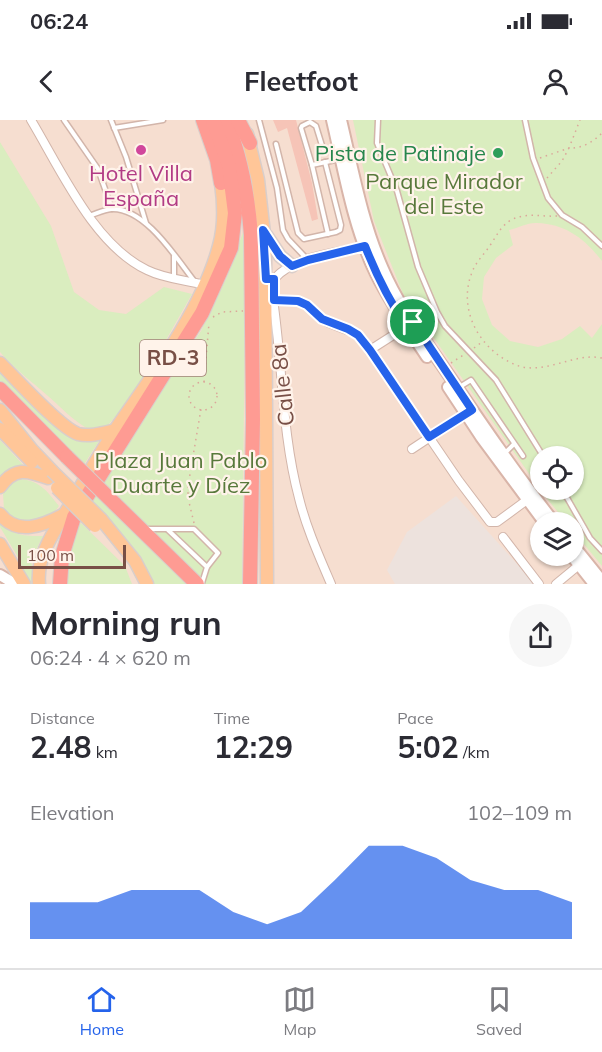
<!DOCTYPE html>
<html lang="en">
<head>
<meta charset="utf-8">
<style>
  :root { --surface:#fff; --page:#f7f7f7; --text:#2b2b33; --muted:#7c7c81; --line:#e1e1e2; --accent:#2563eb }
  body { margin:0; font-family:Mulish,sans-serif; background:var(--page); color:var(--text); height:100vh; display:flex; flex-direction:column; font-size:22px; white-space:nowrap }
  * { box-sizing:border-box; margin:0 }
  p { font-size:20px; color:var(--muted) }
  .icon { flex:none; width:33px; height:33px; fill:none; stroke:currentColor; stroke-width:2; stroke-linecap:round; stroke-linejoin:round }
  .map { position:relative; height:464px; overflow:hidden }
  .details { display:flex; flex-direction:column; background:var(--surface); flex:1 }
  .details>* { flex:none }
  .buttons { position:absolute; left:530px; top:326px; display:grid; gap:12px }
  .buttons a { display:grid; place-items:center; width:54px; height:54px; border-radius:50%; background:var(--surface); box-shadow:0 2px 4px #0004; font-size:30px }
  .scale { position:absolute; left:18px; bottom:15px; width:108px; box-sizing:border-box; padding-left:6px; border:3px solid #784f46; border-top:0; font-size:16px; line-height:21px; white-space:nowrap; color:#784f46; -webkit-text-stroke:4px #fff3ea; paint-order:stroke }
  .pin { position:absolute; display:grid; place-items:center; width:51px; height:51px; color:#fff; margin:-26px; border:3px solid #fff; border-radius:50%; box-shadow:0 2px 6px #0007 }
  .round { display:grid; place-items:center; flex:none; width:63px; height:63px; border-radius:32px; background:var(--page) }
  .head { display:flex; align-items:center; justify-content:space-between; height:102px; padding:0 30px }
  h1 { font-size:33px; font-weight:700; line-height:45px }
  .figures { display:grid; grid-template-columns:repeat(3,1fr); gap:9px; height:102px; padding:6px 30px }
  .figures div { display:grid; align-content:center }
  .figures b { font-size:30px; font-weight:700 }
  .figures small { font-size:16px; font-weight:400 }
  .figures p { font-size:16px }
  .chart { height:168px; padding:12px 30px }
  .chart p { display:flex; justify-content:space-between }
  .chart svg { width:100%; height:108px; margin-top:6px; fill:var(--accent); opacity:.7 }
  .status { display:flex; justify-content:space-between; align-items:center; height:42px; padding:0 30px; background:var(--surface); direction:ltr }
  .status svg { height:16px; fill:currentColor }
  header { display:flex; justify-content:space-between; align-items:center; height:78px; padding:0 30px; background:var(--surface); font-size:27px; font-weight:700 }
  .tabs { display:flex; justify-content:space-around; align-items:center; height:84px; border-top:2px solid var(--line); background:var(--surface); font-size:16px; color:var(--muted) }
  .tabs a { display:grid; justify-items:center; gap:3px }
  .tabs .on { color:var(--accent) }
  .map>svg:first-child { display:block }
</style>
</head>
<body>
<div class="status"><b>06:24</b><svg viewBox="0 0 49 12"><path d="M0 12V9h3v3zM5 12V6h3v6zM10 12V3h3v9zM15 12V0h3v12zM26 1h20v11H26zM47 4h2v5h-2z"/></svg></div>
<header><svg class="icon" aria-label="back" viewBox="0 0 24 24"><path d="M15 5l-7 7 7 7"/></svg>Fleetfoot<svg class="icon" aria-label="person" viewBox="0 0 24 24"><circle cx="12" cy="8" r="4"/><path d="M4 21q1-7 8-7t8 7"/></svg></header>
<div class="map">
<svg width="602" height="464" viewBox="0 0 602 464">
  <rect width="100%" height="100%" fill="#feeee2"/>
  <path fill="#f6ded0" fill-rule="evenodd" d="M0,0H602V464H0ZM540,336H573V369H540ZM540,402H573V435H540Z"/>
  <path fill="#ede2dd" d="M456,376L535,464H395L387,450L407,412Z"/>
  <g fill="#daedbf" fill-rule="evenodd">
    <path d="M353,0H602V141C585,119 566,104 537,103C529,102 518,108 509,110L513,125L496,138L484,157L482,179L492,205L510,221L538,227L562,219L580,206L592,218L602,204V446L573,411V402H566L544,375L403,174L374,101ZM540,336H573V369H540Z"/>
    <path d="M0,22L51,106L74,172L99,190L126,194L164,167L192,174L154,241L126,284L108,305L92,311C72,300 65,291 48,276C32,262 15,249 0,232Z"/>
    <path d="M246,104L242,464H205L144,404L102,360L201,211L227,157Z"/>
    <path d="M0,246L63,307L101,318L83,346L0,265Z"/>
    <path d="M0,320L25,347L0,360Z"/>
    <path d="M21,359C40,361 48,372 59,386C49,401 29,402 13,400L4,389L3,374L11,364Z"/>
    <path d="M93,371L186,464H153L139,434L89,378Z"/>
    <path d="M0,400C12,416 24,416 43,416L31,440L35,464H29L19,439L0,407Z"/>
    <path d="M81,403L125,446L132,464H66L68,424Z"/>
  </g>
  <path fill="#f6c4b7" d="M273,0H296L312,63L318,99L312,101L287,8L278,12Z"/>
  <g fill="none" stroke-linecap="round" stroke-linejoin="round">
    <defs>
      <g id="lane">
        <path d="M64,0L98,49L112,89"/>
        <path d="M111,0L126,37L146,103"/>
        <path d="M259,0L277,68L283,110L288,119L306,138"/>
        <path d="M378,0L377,23L397,71L418,147L437,192L445,206L496,260L543,336"/>
        <path d="M525,0L533,38L548,78L562,95L582,107L602,126"/>
        <path d="M114,8L163,0"/>
        <path d="M276,24L298,113L304,119L336,112L340,110L341,105L325,42"/>
        <path d="M312,45L340,39"/>
        <path d="M88,96C95,94 104,90 111,89C145,87 176,138 195,162"/>
        <path d="M328,114L312,45L301,8L302,6L310,2L316,6L324,32L338,31"/>
        <path d="M174,136V158"/>
        <path d="M458,268L471,260L523,336"/>
        <path d="M504,334L514,324"/>
        <path d="M562,369L590,418L602,431"/>
        <path d="M147,409H194L218,433L207,447L202,463"/>
        <path d="M168,410L207,447"/>
      </g>
      <g id="street">
        <path d="M31,0C61,50 94,125 147,150C165,159 186,160 205,165"/>
        <path d="M274,180C290,179 301,180 314,191C319,195 323,200 329,203C342,209 351,209 363,220L459,361L490,402H497L527,380"/>
        <path d="M370,230L409,205"/>
        <path d="M412,329L468,292"/>
        <path d="M503,417L539,464"/>
        <path d="M331,464C319,436 306,407 299,378C281,311 283,241 272,173L274,159C295,135 337,133 365,126"/>
        <path d="M556,464L579,445"/>
      </g>
      <g id="secondary">
        <path d="M332,0C344,51 353,107 376,154C391,184 409,210 427,237"/>
        <path d="M341,0C353,50 362,102 383,149C399,187 425,220 448,254C482,304 516,354 554,402"/>
        <path d="M448,267L481,317L544,402"/>
        <path d="M573,425L602,461"/>
        <path d="M571,435L594,464"/>
        <path d="M0,455L15,464"/>
      </g>
      <g id="primary">
        <path d="M247,14L258,60L265,123L267,464"/>
        <path d="M266,115L280,136L292,146"/>
        <path d="M0,243C16,259 60,308 78,314C90,317 103,313 116,310"/>
        <path d="M0,290L32,330L52,351"/>
        <path d="M0,309L32,342"/>
        <path d="M0,367C14,347 27,350 48,358"/>
        <path d="M0,394C17,416 42,406 63,395"/>
        <path d="M101,399L135,441L147,464"/>
        <path d="M0,424L24,464"/>
        <path d="M39,464C36,435 56,409 70,385C85,359 100,333 117,307C153,255 203,187 219,126C225,105 224,84 221,63"/>
      </g>
      <g id="highway">
        <path d="M203,0L217,40L221,63"/>
        <path d="M226,0C241,37 248,76 251,115L253,299L250,464"/>
        <path d="M238,0L250,23"/>
        <path d="M0,269L67,337"/>
        <path d="M114,383L197,464"/>
        <path d="M60,464L62,436L74,397L202,193L231,128L235,93L229,46L213,0"/>
      </g>
    </defs>
    <use href="#lane" stroke="#d2b5aa" stroke-width="7"/>
    <use href="#street" stroke="#d2b5aa" stroke-width="10"/>
    <use href="#secondary" stroke="#d9b5a9" stroke-width="14"/>
    <use href="#primary" stroke="#d9cecb" stroke-width="15"/>
    <use href="#highway" stroke="#d9cecb" stroke-width="16"/>
    <g stroke="#dba79a" stroke-width="1.5" stroke-dasharray="1.5 4.5" stroke-linecap="butt">
      <path d="M540,38L569,28L580,0"/>
      <path d="M547,58L562,41L569,28C581,29 593,22 602,13"/>
      <path d="M557,96C542,97 526,92 511,100C501,106 497,115 491,124C484,135 475,142 471,155C458,192 481,231 516,245C544,256 574,232 602,238"/>
      <path d="M213,197L222,192L243,191"/>
      <path d="M474,228L482,222"/>
      <path d="M451,243L465,234"/>
      <path d="M204,262L209,203"/>
      <circle cx="203" cy="276" r="14"/>
      <path d="M194,403L188,378V366L201,289"/>
    </g>
    <use href="#lane" stroke="#fff" stroke-width="4"/>
    <use href="#street" stroke="#fff" stroke-width="8"/>
    <use href="#secondary" stroke="#fff" stroke-width="10"/>
    <use href="#primary" stroke="#ffc698" stroke-width="12"/>
    <use href="#highway" stroke="#fe9b93" stroke-width="14"/>
    <defs>
      <g id="primary-bridge">
        <path d="M52,351L101,399"/>
        <path d="M57,368L95,406"/>
      </g>
      <path id="highway-bridge" d="M67,337L114,383"/>
    </defs>
    <use href="#primary-bridge" stroke="#d9cecb" stroke-width="15" stroke-linecap="butt"/>
    <use href="#highway-bridge" stroke="#d9cecb" stroke-width="16" stroke-linecap="butt"/>
    <use href="#primary-bridge" stroke="#ffc698" stroke-width="12"/>
    <use href="#highway-bridge" stroke="#fe9b93" stroke-width="14"/>
  </g>
  <g fill="none" stroke-linecap="round" stroke-linejoin="round">
    <defs>
      <path id="route" d="M263,110L280,136L292,146L308,140L365,126C376,154 389,181 407,207L413,202L472,290L429,317L370,230L358,215L348,209L322,199L307,185L298,181L274,180V159H266Z"/>
    </defs>
    <use href="#route" stroke="#fff" stroke-width="12"/>
    <use href="#route" stroke="#2563eb" stroke-width="8"/>
  </g>
  <circle fill="#d1479c" stroke="#fff3ea" stroke-width="2" cx="141" cy="30" r="6"/>
  <circle fill="#2e9e5b" stroke="#fff3ea" stroke-width="2" cx="498" cy="33" r="6"/>
  <g text-anchor="middle" stroke-width="4.5" stroke-linejoin="round" paint-order="stroke">
    <rect fill="#fff3ea" stroke="#a08077" stroke-width="1.5" x="140" y="220" width="66" height="36" rx="4.5"/>
    <g font-size="21" font-weight="bold" fill="#784f46">
      <text x="173" y="245">RD-3</text>
    </g>
    <g font-size="22" fill="#27864d" stroke="#fff3ea" text-anchor="end">
      <text x="486" y="41">Pista de Patinaje</text>
    </g>
    <g font-size="22" fill="#b23c85" stroke="#fff3ea">
      <text x="141" y="61">Hotel Villa<tspan x="141" dy="25">España</tspan></text>
    </g>
    <g font-size="22" fill="#58793b" stroke="#fff3ea">
      <text x="444" y="69">Parque Mirador<tspan x="444" dy="25">del Este</tspan></text>
      <text x="181" y="348">Plaza Juan Pablo<tspan x="181" dy="25">Duarte y Díez</tspan></text>
    </g>
    <g font-size="22" fill="#784f46" stroke="#fff3ea">
      <text transform="translate(282 265) rotate(-96)" y="8">Calle 8a</text>
    </g>
  </g>
</svg>
<div class="buttons">
<a><svg class="icon" aria-label="locate" viewBox="0 0 24 24"><circle cx="12" cy="12" r="6"/><path d="M12 2v4M12 18v4M2 12h4M18 12h4"/></svg></a>
<a><svg class="icon" aria-label="layers" viewBox="0 0 24 24"><path d="M12 4l9 5-9 5-9-5zM3 14l9 5 9-5"/></svg></a>
</div>
<div class="scale">100 m</div>
<div class="pin" style="left:413px;top:202px;background:#1e9e55"><svg class="icon" aria-label="arrive" viewBox="0 0 24 24"><path d="M6 21V4h12l-3 4 3 4H6"/></svg></div>
</div>
<section class="details">
<div class="head"><div><h1>Morning run</h1><p>06:24 · 4 × 620 m</p></div><a class="round"><svg class="icon" aria-label="share" viewBox="0 0 24 24"><path d="M12 15V3M7 8l5-5 5 5M5 13v7h14v-7"/></svg></a></div>
<div class="figures">
<div><p>Distance</p><b>2.48<small> km</small></b></div>
<div><p>Time</p><b>12:29</b></div>
<div><p>Pace</p><b>5:02<small> /km</small></b></div>
</div>
<div class="chart"><p><span>Elevation</span>102–109 m</p>
<svg viewBox="0 0 160 44" preserveAspectRatio="none"><path d="M0 44V29L10 29L20 29L30 24L40 24L50 24L60 33L70 38L80 33L90 20L100 6L110 6L120 11L130 20L140 24L150 24L160 29V44z"/></svg>
</div>
</section>
<nav class="tabs">
<a class="on"><svg class="icon" aria-label="home" viewBox="0 0 24 24"><path d="M3 11l9-7 9 7M6 9v11h12V9"/></svg>Home</a>
<a><svg class="icon" aria-label="map" viewBox="0 0 24 24"><path d="M3 6l6-2 6 2 6-2v14l-6 2-6-2-6 2zM9 4v14M15 6v14"/></svg>Map</a>
<a><svg class="icon" aria-label="saved" viewBox="0 0 24 24"><path d="M7 4h10v16l-5-4-5 4z"/></svg>Saved</a>
</nav>
</body>
</html>
